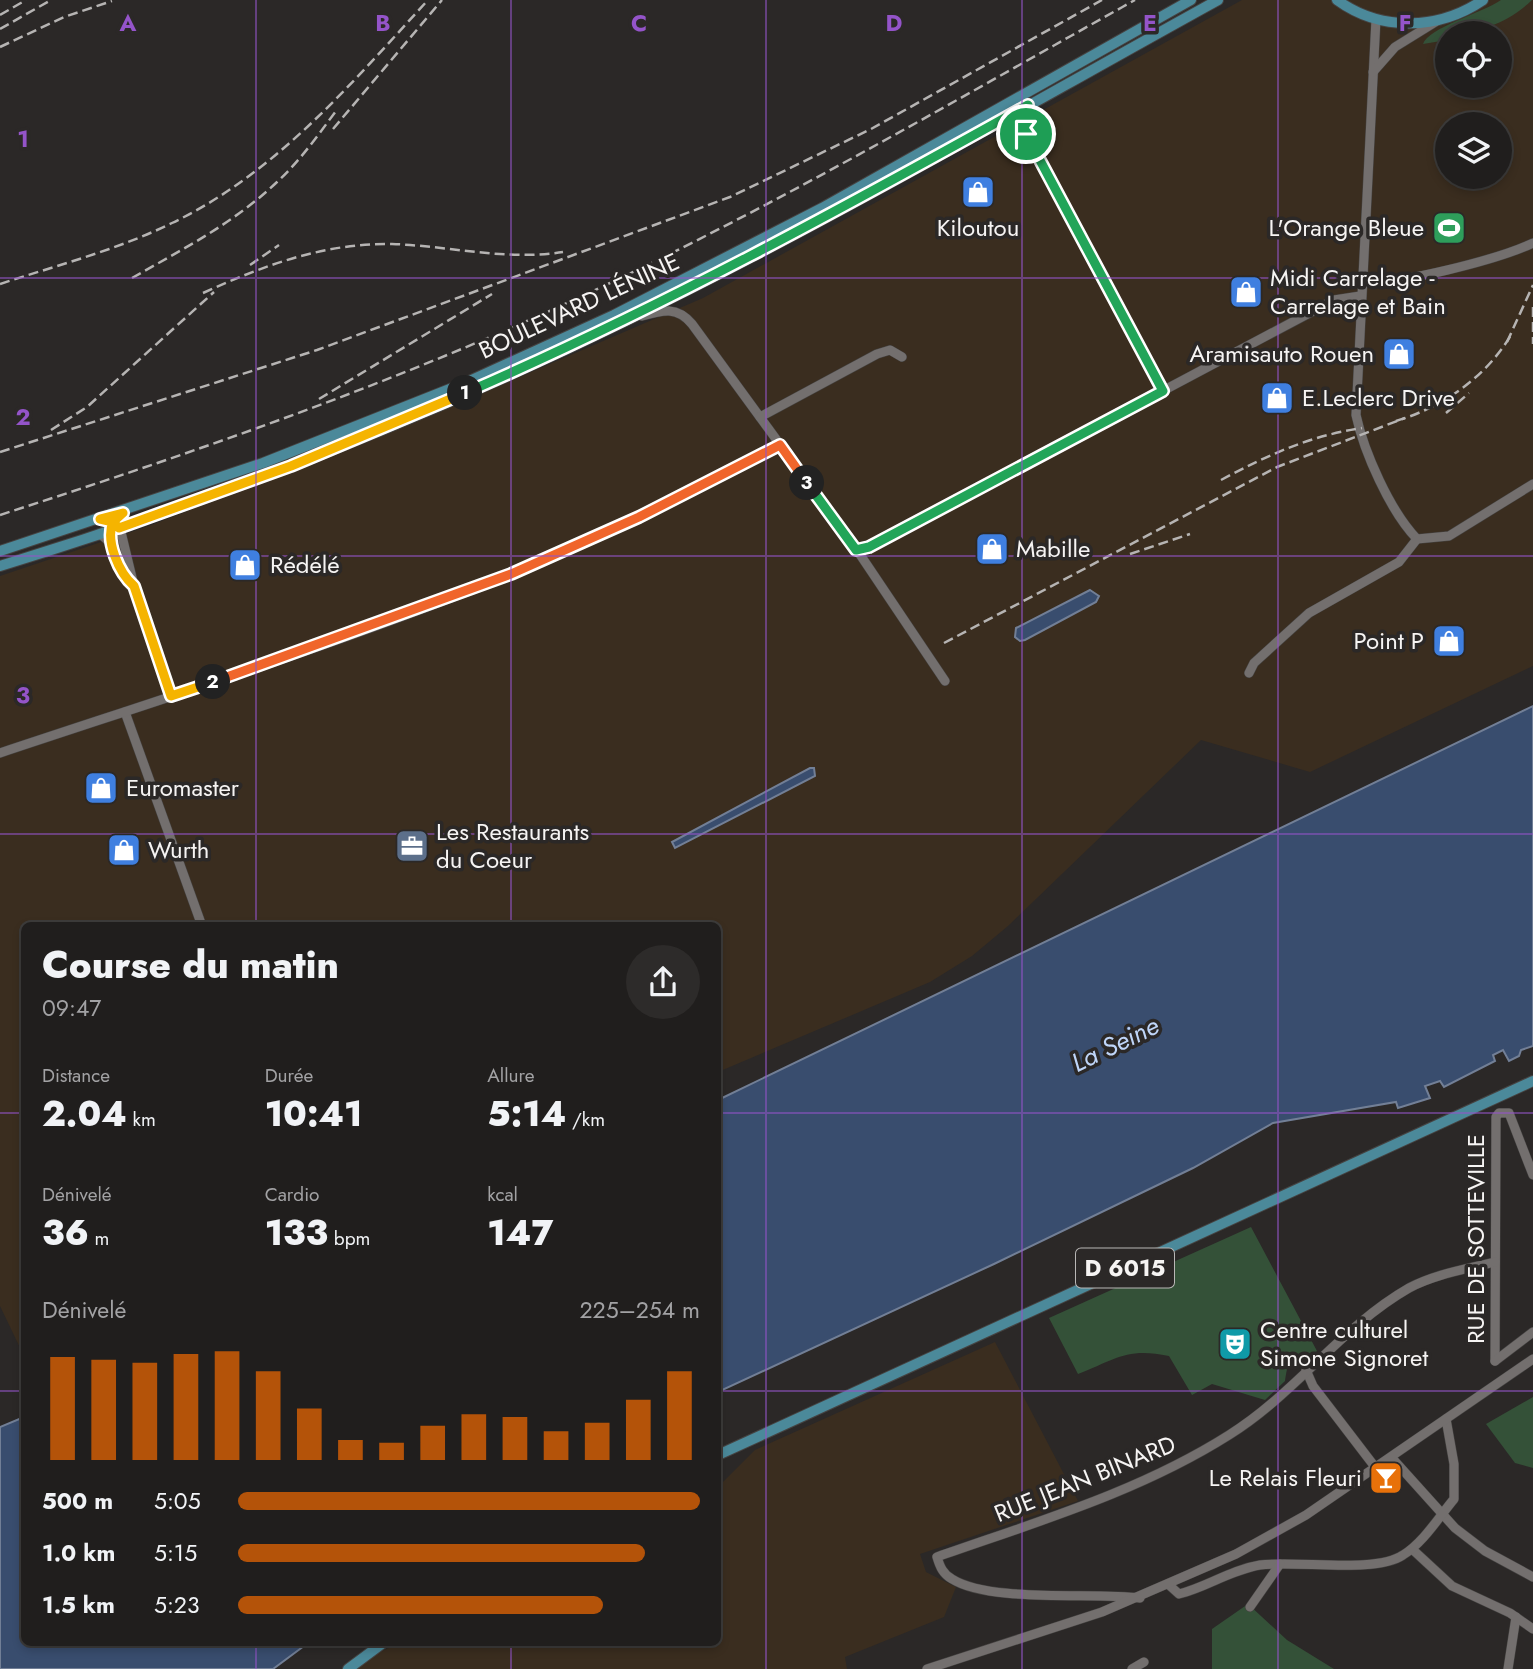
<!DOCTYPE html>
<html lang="fr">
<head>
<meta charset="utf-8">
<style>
  :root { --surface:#201e1d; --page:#2d2b2a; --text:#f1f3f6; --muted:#a2a2a4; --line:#3d3c3b; --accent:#b45309 }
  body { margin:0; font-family:Jost,sans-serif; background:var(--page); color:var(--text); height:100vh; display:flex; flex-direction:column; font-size:26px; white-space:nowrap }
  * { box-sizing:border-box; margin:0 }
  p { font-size:23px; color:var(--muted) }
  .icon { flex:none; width:38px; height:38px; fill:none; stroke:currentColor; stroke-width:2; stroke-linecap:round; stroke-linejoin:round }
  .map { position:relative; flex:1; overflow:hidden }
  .details { position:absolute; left:21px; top:922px; width:700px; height:724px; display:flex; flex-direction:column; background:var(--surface); border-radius:10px; box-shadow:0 4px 10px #0003,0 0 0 2px var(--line) }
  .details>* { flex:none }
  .buttons { position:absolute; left:1435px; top:21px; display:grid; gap:14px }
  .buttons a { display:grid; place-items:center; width:77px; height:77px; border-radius:50%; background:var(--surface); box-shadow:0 4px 10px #0003,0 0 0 2px var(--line); font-size:35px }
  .pin { position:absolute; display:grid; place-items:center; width:60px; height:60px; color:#fff; margin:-30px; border:4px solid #fff; border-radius:50%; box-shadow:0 2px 7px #0007 }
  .km { position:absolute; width:35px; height:35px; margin:-18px; border-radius:50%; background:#222; color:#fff; font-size:19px; line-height:35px; text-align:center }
  .round { display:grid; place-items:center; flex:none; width:74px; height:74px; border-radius:37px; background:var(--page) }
  .head { display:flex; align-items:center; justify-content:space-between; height:119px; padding:0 21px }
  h1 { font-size:38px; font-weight:800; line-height:52px }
  .stats { display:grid; grid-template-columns:repeat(3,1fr); gap:10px; height:119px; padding:7px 21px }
  .stats div { display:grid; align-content:center }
  .stats b { font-size:35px; font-weight:800 }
  .stats small { font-size:19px; font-weight:400 }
  .stats p { font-size:19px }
  .chart { height:196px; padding:14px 21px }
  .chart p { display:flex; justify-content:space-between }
  .chart svg { width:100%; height:126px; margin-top:7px; stroke:var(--accent); stroke-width:6 }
  ul { padding:0 21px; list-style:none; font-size:23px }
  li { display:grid; grid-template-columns:112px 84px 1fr; align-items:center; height:52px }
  li i { height:18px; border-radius:9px; background:var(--accent) }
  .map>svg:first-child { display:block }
</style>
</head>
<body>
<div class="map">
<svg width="1533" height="1669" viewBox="0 0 1533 1669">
  <rect width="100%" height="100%" fill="#2b2827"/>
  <g fill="#3a2d1f" fill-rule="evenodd">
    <path d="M1242,0H1533V666L1310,772L1201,740L1008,926L972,956L930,982L718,1072V926H24V1356L0,1306V576L149,526L413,423L703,298ZM1447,33H1500V86H1447ZM1447,124H1500V177H1447Z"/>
    <path d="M995,1342L1078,1501L920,1554L926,1572L956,1587L944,1617L845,1657L847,1669H356L376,1654L399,1643H718V1487L755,1450Z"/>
  </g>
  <g fill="#345138">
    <path d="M1501,0H1532C1508,23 1479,33 1447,33V40L1423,44C1428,28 1484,12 1501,0Z"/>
    <path d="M1251,1227L1317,1351L1309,1358L1301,1354C1287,1361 1287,1369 1285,1381L1265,1400L1212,1384L1192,1395L1169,1356C1126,1347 1115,1360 1078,1374L1049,1318Z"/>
    <path d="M1533,1397V1468L1515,1463L1486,1424Z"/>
    <path d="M1248,1604L1287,1640L1334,1669H1212V1629Z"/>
  </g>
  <g fill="#394d6e" stroke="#727f96" stroke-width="2">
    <path d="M1090,590L1099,596L1096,602L1025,640L1020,641L1015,637L1016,628Z"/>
    <path d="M1533,706V1046L1521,1050L1519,1056L1509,1061L1503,1050L1493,1055L1495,1061L1444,1087L1440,1081L1425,1086L1430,1098L1398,1108L1396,1102L1273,1123L1193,1168L994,1264L718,1392V1100Z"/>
    <path d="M810,768H814L815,776L675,848L672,842Z"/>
    <path d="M24,1417V1643H308L273,1669H0V1427Z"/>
  </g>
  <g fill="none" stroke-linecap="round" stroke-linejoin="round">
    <defs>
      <g id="minor">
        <path d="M1376,19L1356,415C1364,452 1390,511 1417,539"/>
        <path d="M1373,72L1395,47L1437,21"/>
        <path d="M1028,105L1026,134L1163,391"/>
        <path d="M1361,282C1396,286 1499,259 1533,243"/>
        <path d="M642,316C663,310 677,306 692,324L857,550L945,681"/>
        <path d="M760,417L877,354L890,350L902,357"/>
        <path d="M100,519L113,522L121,532L134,586L171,696"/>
        <path d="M99,534C119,544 118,572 134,586"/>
        <path d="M1417,539L1449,536L1533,484"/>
        <path d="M857,550L869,547L1334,300L1360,296"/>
        <path d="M1249,673L1254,663L1309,613L1399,562L1417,539"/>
        <path d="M125,712L202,926"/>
        <path d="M0,753C162,699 325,648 484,585C585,546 685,497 780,445"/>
        <path d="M1495,1361L1496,1117L1499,1113H1509L1533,1175"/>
        <path d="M1495,1361L1533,1332"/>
        <path d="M1306,1370L1313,1386L1375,1467"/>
        <path d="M1392,1458L1455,1528L1485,1551L1533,1577"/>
        <path d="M1412,1549L1452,1586L1510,1613L1533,1629"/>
        <path d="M1169,1585L1179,1594C1207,1587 1230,1570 1260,1565C1298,1560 1375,1574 1403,1555C1423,1543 1439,1517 1454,1499V1464L1446,1419"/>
        <path d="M1140,1598C1093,1592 990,1603 952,1579C943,1574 940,1567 937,1557C1036,1522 1139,1492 1229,1435C1295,1394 1341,1327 1409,1288C1435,1274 1467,1269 1495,1262"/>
        <path d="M1250,1607L1280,1564"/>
        <path d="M927,1669L1102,1612L1236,1554L1306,1515L1533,1359"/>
        <path d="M1132,1669L1144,1662"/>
        <path d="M1508,1669L1516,1617"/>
      </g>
      <g id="major">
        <path d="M1337,0C1381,32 1439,30 1483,0"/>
        <path d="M0,551L263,463L465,383L614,315L822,208L1191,0"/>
        <path d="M0,566C215,500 427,418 629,319C830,221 1022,108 1218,0"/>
        <path d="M718,1455L1533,1081"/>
        <path d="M348,1669L383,1643"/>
      </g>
    </defs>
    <use href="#minor" stroke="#454342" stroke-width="10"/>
    <use href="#major" stroke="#454342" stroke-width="12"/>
    <use href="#minor" stroke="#736f6e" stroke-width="9"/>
    <use href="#major" stroke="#4b899a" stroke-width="10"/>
    <g stroke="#b6b4b3" stroke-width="2.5" stroke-dasharray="10 5" stroke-linecap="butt">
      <path d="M0,15L26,0"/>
      <path d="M0,29L51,0"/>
      <path d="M0,47L64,17L112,1"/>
      <path d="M333,129L442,0"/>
      <path d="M250,265L279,245"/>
      <path d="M132,278C183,249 234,223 277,182C300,161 318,135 336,111"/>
      <path d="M0,284C58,265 117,250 172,223C276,173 351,84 428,0"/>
      <path d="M203,293C265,265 324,243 392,244C451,246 504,261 563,252"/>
      <path d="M1533,307V344"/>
      <path d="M1507,342L1533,285"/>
      <path d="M319,399L492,294"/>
      <path d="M1446,413L1469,393"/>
      <path d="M1396,421C1443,407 1486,377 1511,335"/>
      <path d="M51,430L87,407L214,292"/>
      <path d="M0,452L317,350L730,197L871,129L1102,0"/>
      <path d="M1221,480C1268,455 1309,436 1362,428"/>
      <path d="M0,515C208,448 412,377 610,283C789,198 961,97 1135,0"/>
      <path d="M1130,554L1190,534"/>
      <path d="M944,643L1277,467L1405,418"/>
    </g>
  </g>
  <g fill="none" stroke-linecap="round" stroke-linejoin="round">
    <defs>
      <path id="split-1" d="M465,393C659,309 843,208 1028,105L1026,134"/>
      <path id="split-2" d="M213,682L171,696L134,586C119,573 105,541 113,522L100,519L123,513L113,522L119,528L291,466L465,393"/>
      <path id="split-3" d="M213,682L511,574L639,517L780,445L807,483"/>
      <path id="split-4" d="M807,483L856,550L869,547L1163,391L1026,134"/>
    </defs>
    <use href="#split-1" stroke="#fff" stroke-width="14"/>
    <use href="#split-2" stroke="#fff" stroke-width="14"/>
    <use href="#split-3" stroke="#fff" stroke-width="14"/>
    <use href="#split-4" stroke="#fff" stroke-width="14"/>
    <use href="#split-1" stroke="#22a559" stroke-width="9"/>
    <use href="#split-2" stroke="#f5b400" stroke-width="9"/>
    <use href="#split-3" stroke="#f0652b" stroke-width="9"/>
    <use href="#split-4" stroke="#22a559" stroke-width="9"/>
  </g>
  <path fill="none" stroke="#9454c9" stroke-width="2" stroke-opacity="0.55" d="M256,0V926M511,0V926M766,0V1669M1022,0V1669M1278,0V1669M0,278H1533M0,556H1533M0,834H1533M0,1113H24M718,1113H1533M0,1391H24M718,1391H1533M256,1643V1669M511,1643V1669"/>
  <defs>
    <symbol id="shop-square" viewBox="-11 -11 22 22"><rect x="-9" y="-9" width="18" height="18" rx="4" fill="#3f7fe0" stroke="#2b2827"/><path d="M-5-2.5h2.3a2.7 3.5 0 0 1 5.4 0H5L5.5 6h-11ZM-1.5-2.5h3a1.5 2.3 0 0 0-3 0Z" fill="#fff"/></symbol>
    <symbol id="stadium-square" viewBox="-11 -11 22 22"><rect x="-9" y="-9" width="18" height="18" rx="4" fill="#2e9e5b" stroke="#2b2827"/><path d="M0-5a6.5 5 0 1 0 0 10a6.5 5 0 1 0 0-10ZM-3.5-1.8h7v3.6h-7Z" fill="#fff"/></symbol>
    <symbol id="office-square" viewBox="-11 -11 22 22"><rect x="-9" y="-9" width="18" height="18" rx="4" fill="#5c6f8a" stroke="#2b2827"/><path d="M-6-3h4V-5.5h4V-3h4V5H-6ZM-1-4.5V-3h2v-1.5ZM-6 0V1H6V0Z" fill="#fff"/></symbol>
    <symbol id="theatre-square" viewBox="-11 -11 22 22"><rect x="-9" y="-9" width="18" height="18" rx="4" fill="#0f9aa8" stroke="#2b2827"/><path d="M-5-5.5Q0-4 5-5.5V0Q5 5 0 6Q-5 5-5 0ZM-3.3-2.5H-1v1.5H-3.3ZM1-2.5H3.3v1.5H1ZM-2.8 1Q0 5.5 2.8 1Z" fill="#fff"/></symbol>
    <symbol id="bar-square" viewBox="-11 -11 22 22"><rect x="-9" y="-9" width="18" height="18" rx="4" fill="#e8710a" stroke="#2b2827"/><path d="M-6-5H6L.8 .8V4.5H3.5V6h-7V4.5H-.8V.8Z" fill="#fff"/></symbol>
  </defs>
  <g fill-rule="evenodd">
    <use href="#shop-square" x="959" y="173" width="38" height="38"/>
    <use href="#stadium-square" x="1430" y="209" width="38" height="38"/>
    <use href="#shop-square" x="1227" y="273" width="38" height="38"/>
    <use href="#shop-square" x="1380" y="335" width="38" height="38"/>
    <use href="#shop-square" x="1258" y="379" width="38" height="38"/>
    <use href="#shop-square" x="973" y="530" width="38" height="38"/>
    <use href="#shop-square" x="226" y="546" width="38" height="38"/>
    <use href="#shop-square" x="1430" y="622" width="38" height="38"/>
    <use href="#shop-square" x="82" y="769" width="38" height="38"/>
    <use href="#office-square" x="393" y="827" width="38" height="38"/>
    <use href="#shop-square" x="105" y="831" width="38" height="38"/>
    <use href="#theatre-square" x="1216" y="1325" width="38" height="38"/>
    <use href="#bar-square" x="1367" y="1459" width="38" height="38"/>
  </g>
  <g text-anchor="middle" stroke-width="7" stroke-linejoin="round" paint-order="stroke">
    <rect fill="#2b2827" stroke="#b9b7b6" stroke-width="2" x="1076" y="1248.5" width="98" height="39" rx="5"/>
    <g font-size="23" font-weight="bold" fill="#f6f4f3">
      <text x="1125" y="1276">D 6015</text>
    </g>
    <g font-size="24" fill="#f6f4f3" stroke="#2b2827" text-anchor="start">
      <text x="978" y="236" text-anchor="middle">Kiloutou</text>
      <text x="1424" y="236" text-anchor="end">L'Orange Bleue</text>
      <text x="1270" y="286">Midi Carrelage -<tspan x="1270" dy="28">Carrelage et Bain</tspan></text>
      <text x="1374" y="362" text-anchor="end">Aramisauto Rouen</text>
      <text x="1302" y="406">E.Leclerc Drive</text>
      <text x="1016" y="557">Mabille</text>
      <text x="270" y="573">Rédélé</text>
      <text x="1424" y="649" text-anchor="end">Point P</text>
      <text x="126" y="796">Euromaster</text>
      <text x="436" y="840">Les Restaurants<tspan x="436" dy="28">du Coeur</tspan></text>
      <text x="148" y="858">Wurth</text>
      <text x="1260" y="1338">Centre culturel<tspan x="1260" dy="28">Simone Signoret</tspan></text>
      <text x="1362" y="1486" text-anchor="end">Le Relais Fleuri</text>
    </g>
    <g font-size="24" fill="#f6f4f3" stroke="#2b2827">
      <text transform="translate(579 306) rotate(-25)" y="8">BOULEVARD LÉNINE</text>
      <text transform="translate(1476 1239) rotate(-90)" y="8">RUE DE SOTTEVILLE</text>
      <text transform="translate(1085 1479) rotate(-22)" y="8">RUE JEAN BINARD</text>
    </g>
    <g font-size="26" font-style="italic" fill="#bfd5f8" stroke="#2b2827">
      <text transform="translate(1115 1044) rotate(-26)" y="9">La Seine</text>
    </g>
  </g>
  <g font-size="23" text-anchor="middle" font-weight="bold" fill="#9454c9" stroke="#2b2827" stroke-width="7" stroke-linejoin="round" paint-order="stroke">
    <text x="128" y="31">A</text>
    <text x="383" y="31">B</text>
    <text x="639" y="31">C</text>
    <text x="894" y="31">D</text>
    <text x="1150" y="31">E</text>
    <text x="1405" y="31">F</text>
    <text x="23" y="147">1</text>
    <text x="23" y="425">2</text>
    <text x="23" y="703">3</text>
  </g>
</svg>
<div class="buttons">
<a><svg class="icon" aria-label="locate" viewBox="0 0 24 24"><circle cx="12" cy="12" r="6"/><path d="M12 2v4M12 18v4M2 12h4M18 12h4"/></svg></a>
<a><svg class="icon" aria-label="layers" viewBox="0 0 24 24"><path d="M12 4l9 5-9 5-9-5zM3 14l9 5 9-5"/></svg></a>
</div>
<div class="pin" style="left:1026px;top:134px;background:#1e9e55"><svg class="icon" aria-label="arrive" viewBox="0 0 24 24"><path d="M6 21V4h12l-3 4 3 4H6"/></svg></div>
<b class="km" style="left:465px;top:393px">1</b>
<b class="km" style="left:213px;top:682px">2</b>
<b class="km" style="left:807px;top:483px">3</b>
<section class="details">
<div class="head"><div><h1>Course du matin</h1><p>09:47</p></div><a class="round"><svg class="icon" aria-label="share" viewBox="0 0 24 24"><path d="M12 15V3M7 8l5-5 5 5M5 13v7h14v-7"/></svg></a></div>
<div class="stats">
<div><p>Distance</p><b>2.04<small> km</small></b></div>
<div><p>Durée</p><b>10:41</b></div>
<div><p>Allure</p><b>5:14<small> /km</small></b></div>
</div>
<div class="stats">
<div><p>Dénivelé</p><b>36<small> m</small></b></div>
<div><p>Cardio</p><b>133<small> bpm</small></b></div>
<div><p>kcal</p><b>147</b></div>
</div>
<div class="chart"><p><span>Dénivelé</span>225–254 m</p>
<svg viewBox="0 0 160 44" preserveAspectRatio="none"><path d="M5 44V8M15 44V9M25 44V10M35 44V7M45 44V6M55 44V13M65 44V26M75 44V37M85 44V38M95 44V32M105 44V28M115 44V29M125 44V34M135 44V31M145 44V23M155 44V13"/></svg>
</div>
<ul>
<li><b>500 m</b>5:05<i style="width:100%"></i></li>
<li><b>1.0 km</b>5:15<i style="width:88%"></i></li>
<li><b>1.5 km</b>5:23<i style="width:79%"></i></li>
</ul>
</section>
</div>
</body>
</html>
